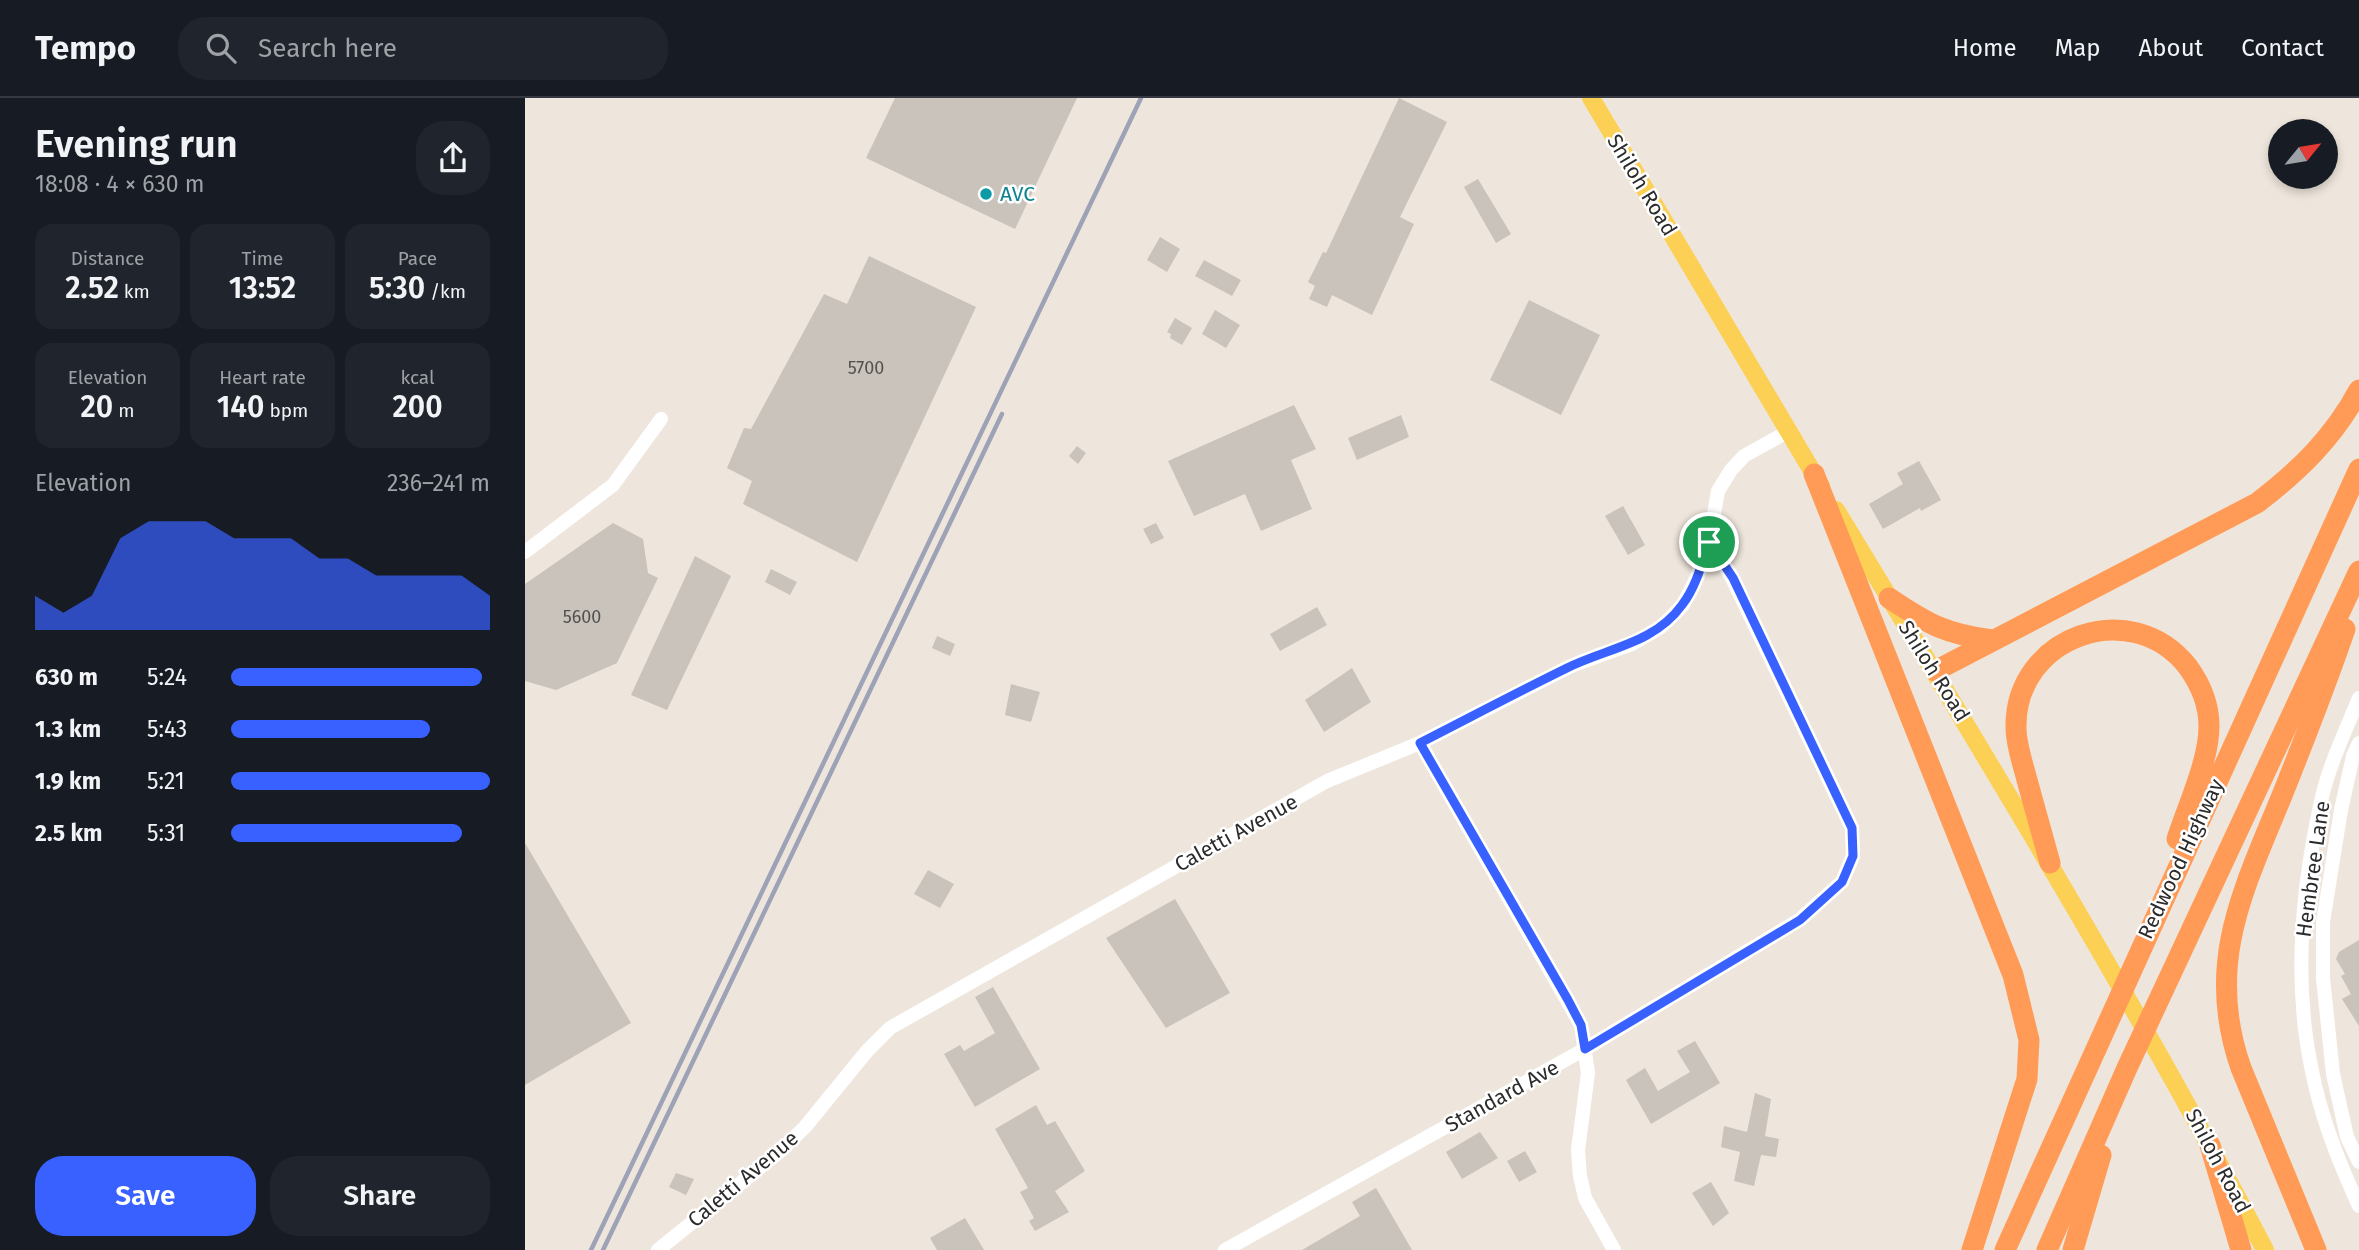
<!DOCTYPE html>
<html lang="en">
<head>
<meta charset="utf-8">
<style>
  :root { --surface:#171b24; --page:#20242c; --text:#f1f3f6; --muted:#9ea1a6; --line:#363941; --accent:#3861ff }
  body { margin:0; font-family:"Fira Sans",sans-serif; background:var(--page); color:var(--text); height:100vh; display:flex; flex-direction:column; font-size:26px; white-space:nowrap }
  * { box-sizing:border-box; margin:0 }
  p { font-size:23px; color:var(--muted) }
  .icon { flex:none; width:38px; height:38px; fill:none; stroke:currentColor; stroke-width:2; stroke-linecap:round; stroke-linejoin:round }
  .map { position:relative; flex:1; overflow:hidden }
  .drawer { display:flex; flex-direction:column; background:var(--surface); width:525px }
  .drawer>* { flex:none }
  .needle { width:46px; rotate:60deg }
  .fabs { position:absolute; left:1743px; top:21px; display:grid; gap:14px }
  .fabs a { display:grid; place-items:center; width:70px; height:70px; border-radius:50%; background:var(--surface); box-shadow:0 4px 10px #0003; font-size:35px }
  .pin { position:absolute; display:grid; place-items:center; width:60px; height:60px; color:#fff; margin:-30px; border:4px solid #fff; border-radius:50%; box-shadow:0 2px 7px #0007 }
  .round { display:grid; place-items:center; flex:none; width:74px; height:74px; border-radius:28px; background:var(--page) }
  .head { display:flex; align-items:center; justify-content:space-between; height:119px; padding:0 35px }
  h1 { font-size:38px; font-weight:600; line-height:52px }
  .figures { display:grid; grid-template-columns:repeat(3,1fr); gap:10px; height:119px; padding:7px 35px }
  .figures div { display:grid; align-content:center; border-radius:18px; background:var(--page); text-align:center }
  .figures b { font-size:30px; font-weight:600 }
  .figures small { font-size:19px; font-weight:400 }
  .figures p { font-size:19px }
  .chart { height:196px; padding:14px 35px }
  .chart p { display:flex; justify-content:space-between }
  .chart svg { width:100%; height:126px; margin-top:7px; fill:var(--accent); opacity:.7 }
  .action { display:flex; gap:14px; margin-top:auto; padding:14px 35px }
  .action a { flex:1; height:80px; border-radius:28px; background:var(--accent); color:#fff; font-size:28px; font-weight:600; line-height:80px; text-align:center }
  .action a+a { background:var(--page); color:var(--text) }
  ul { padding:0 35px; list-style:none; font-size:23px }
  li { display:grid; grid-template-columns:112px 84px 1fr; align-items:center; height:52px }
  li i { height:18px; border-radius:9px; background:var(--accent) }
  header { display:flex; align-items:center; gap:42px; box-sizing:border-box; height:98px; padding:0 35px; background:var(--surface); border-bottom:2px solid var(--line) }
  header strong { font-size:33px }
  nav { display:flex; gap:38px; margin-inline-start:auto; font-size:24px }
  .search { width:490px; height:63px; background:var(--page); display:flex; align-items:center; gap:18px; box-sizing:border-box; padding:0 24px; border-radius:28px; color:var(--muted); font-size:26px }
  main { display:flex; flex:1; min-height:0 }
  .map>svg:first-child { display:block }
</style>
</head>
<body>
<header>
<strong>Tempo</strong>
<div class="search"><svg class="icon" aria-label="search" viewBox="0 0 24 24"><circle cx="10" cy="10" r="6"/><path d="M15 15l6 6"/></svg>Search here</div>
<nav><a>Home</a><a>Map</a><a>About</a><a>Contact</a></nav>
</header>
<main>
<section class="drawer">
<div class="head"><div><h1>Evening run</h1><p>18:08 · 4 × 630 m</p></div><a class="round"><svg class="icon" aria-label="share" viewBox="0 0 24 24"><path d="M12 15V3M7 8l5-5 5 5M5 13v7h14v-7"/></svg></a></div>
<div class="figures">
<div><p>Distance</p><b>2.52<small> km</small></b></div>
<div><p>Time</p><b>13:52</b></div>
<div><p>Pace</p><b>5:30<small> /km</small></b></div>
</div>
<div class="figures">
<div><p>Elevation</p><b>20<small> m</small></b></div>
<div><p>Heart rate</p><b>140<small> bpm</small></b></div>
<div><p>kcal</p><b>200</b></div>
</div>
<div class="chart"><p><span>Elevation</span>236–241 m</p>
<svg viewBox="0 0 160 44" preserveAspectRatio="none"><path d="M0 44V32L10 38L20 32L30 12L40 6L50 6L60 6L70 12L80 12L90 12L100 19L110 19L120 25L130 25L140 25L150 25L160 32V44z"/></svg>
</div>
<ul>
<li><b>630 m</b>5:24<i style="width:97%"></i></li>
<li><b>1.3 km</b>5:43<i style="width:77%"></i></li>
<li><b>1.9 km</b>5:21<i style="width:100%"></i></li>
<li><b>2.5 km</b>5:31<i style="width:89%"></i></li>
</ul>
<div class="action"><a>Save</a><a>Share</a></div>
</section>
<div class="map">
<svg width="1834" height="1152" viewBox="0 0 1834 1152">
  <rect width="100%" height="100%" fill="#eee6dc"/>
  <g fill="#c9c3bc">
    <path d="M370,0H552L490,131L341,60Z"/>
    <path d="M874,0L922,24L875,119L889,126L847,217L807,197L802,209L784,201L790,188L783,184L798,154L801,155Z"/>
    <path d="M953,81L986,136L971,145L939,89Z"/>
    <path d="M635,139L655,151L642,174L622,162Z"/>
    <path d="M344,158L451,209L332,464L218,406L227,383L202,370L219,330L226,331L299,196L322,206Z"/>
    <path d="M679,162L716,182L707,198L670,178Z"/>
    <path d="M1004,202L1075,237L1036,317L965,282Z"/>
    <path d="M690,212L715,227L701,250L677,236Z"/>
    <path d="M650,220L667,230L657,247L645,240L646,236L642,234Z"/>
    <path d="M769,307L791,351L766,362L787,411L736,433L720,396L669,418L643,363Z"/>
    <path d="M876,317L884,339L832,362L823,340Z"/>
    <path d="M552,348L561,355L553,366L544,358Z"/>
    <path d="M1394,363L1416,402L1396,413L1395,410L1358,431L1344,406L1378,386L1372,375Z"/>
    <path d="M1098,408L1120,447L1103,457L1080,418Z"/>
    <path d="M88,425L118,441L123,475L133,480L92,565L31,592L0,583V486Z"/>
    <path d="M631,425L639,440L626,446L618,431Z"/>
    <path d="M170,458L206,478L142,612L106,597Z"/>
    <path d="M246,471L272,484L265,497L240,484Z"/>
    <path d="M792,509L802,527L755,553L745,536Z"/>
    <path d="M412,538L430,546L425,558L407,550Z"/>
    <path d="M827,570L846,604L799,634L780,602Z"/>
    <path d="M486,586L515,594L506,624L480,617Z"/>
    <path d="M0,745L106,925L0,987Z"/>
    <path d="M403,772L429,786L415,810L389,796Z"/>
    <path d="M650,801L705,895L641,930L581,840Z"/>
    <path d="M1834,842V928L1817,901L1826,896L1816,878L1820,876L1811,861L1814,854Z"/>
    <path d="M468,889L515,971L450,1009L419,956L435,947L439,953L470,935L450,899Z"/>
    <path d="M1170,943L1195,985L1126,1026L1101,982L1120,970L1133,993L1165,974L1152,953Z"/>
    <path d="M1230,995L1246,1001L1240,1038L1254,1041L1251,1059L1236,1057L1229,1088L1209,1083L1215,1054L1196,1049L1199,1028L1222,1034Z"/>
    <path d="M511,1007L522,1027L530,1023L560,1073L530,1093L544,1114L510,1133L504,1123L509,1120L495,1094L503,1090L470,1031Z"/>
    <path d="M955,1034L973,1060L937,1081L921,1054Z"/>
    <path d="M1000,1053L1012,1074L994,1084L982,1063Z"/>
    <path d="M151,1075L169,1081L161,1097L144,1089Z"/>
    <path d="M1186,1084L1204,1115L1188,1128L1167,1095Z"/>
    <path d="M851,1090L887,1152H777L835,1118L827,1104Z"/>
    <path d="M440,1120L459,1152H412L405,1140Z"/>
  </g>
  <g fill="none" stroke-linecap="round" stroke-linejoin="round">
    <g stroke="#fff" stroke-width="14">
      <path d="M0,454L88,387L136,321"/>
      <path d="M1834,600C1821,632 1805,665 1797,699C1777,787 1768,885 1787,973C1796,1020 1814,1065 1834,1108"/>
      <path d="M895,645L1056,927L1063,975L1053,1052L1055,1078L1060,1100L1089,1152"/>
      <path d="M1834,645L1828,658L1816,712L1798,824V880L1808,976L1822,1039L1834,1064"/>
      <path d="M133,1152L254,1054L280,1029L342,953L365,930L802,683L895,645L1046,568L1107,546L1136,529L1158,507L1173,477L1184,444L1193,393L1206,372L1219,358L1264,333"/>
      <path d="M700,1152L1060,951L1274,822L1317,784L1328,758L1327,730L1207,480L1184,444"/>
    </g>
    <g stroke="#fbd054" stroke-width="18">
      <path d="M1066,0L1296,388"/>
      <path d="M1311,412C1459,656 1608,899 1740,1152"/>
    </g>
    <g stroke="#ff9b56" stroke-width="21">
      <path d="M1289,376L1488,877L1504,942L1502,981L1447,1152"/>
      <path d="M1364,500C1403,526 1420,536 1467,542"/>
      <path d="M1410,573L1732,405C1774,373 1809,339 1834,292"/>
      <path d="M1525,765C1517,737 1510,710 1502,682C1498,666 1491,647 1491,630C1489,539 1606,496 1663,569C1676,587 1684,605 1684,628C1684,663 1663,707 1652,741"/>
      <path d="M1685,1047L1716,1152"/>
      <path d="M1480,1152L1834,371"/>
      <path d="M1522,1152L1602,970L1834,473"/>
      <path d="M1548,1152L1576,1057"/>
      <path d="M1791,1152L1716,970C1679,865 1719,791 1758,695C1780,640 1801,586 1820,531"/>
    </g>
    <g stroke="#9ea2b7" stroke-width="4.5">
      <path d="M66,1152L616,0"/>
      <path d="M78,1152L477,316"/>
    </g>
  </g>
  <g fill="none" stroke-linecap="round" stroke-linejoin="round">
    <defs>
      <path id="route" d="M1184,444L1208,480L1327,730L1328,758L1317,784L1275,822L1060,951L1056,927L1043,902L895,645C944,620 993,594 1042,570C1082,550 1129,546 1157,507C1171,489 1177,465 1184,444Z"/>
    </defs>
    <use href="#route" stroke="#fff" stroke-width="14"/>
    <use href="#route" stroke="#3861ff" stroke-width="9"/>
  </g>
  <circle fill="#0f9aa8" stroke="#fff" stroke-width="2.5" cx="461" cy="96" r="7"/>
  <g text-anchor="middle" stroke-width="5" stroke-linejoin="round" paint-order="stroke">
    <g font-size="18" fill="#52514f">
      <text x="341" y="276">5700</text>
      <text x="57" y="525">5600</text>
    </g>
    <g font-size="21" fill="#2b2b2b" stroke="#fff">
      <text transform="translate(1117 87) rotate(59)" y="7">Shiloh Road</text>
      <text transform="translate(1409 573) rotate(58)" y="7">Shiloh Road</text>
      <text transform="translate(711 735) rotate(-29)" y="7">Caletti Avenue</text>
      <text transform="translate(1656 761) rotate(-65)" y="7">Redwood Highway</text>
      <text transform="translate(1788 771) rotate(-82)" y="7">Hembree Lane</text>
      <text transform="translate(977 998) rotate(-29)" y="7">Standard Ave</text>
      <text transform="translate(1693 1063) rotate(62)" y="7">Shiloh Road</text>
      <text transform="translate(218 1081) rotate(-40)" y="7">Caletti Avenue</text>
    </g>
    <g font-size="21" fill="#0d838f" stroke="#fff" text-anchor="start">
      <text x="475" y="103">AVC</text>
    </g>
  </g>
</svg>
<div class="fabs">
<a><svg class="needle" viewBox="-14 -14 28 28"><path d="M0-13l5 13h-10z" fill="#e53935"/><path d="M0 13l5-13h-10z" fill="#9ea1a6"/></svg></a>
</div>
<div class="pin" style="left:1184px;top:444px;background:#1e9e55"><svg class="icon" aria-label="arrive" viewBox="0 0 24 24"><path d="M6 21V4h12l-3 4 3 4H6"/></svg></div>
</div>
</main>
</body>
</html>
